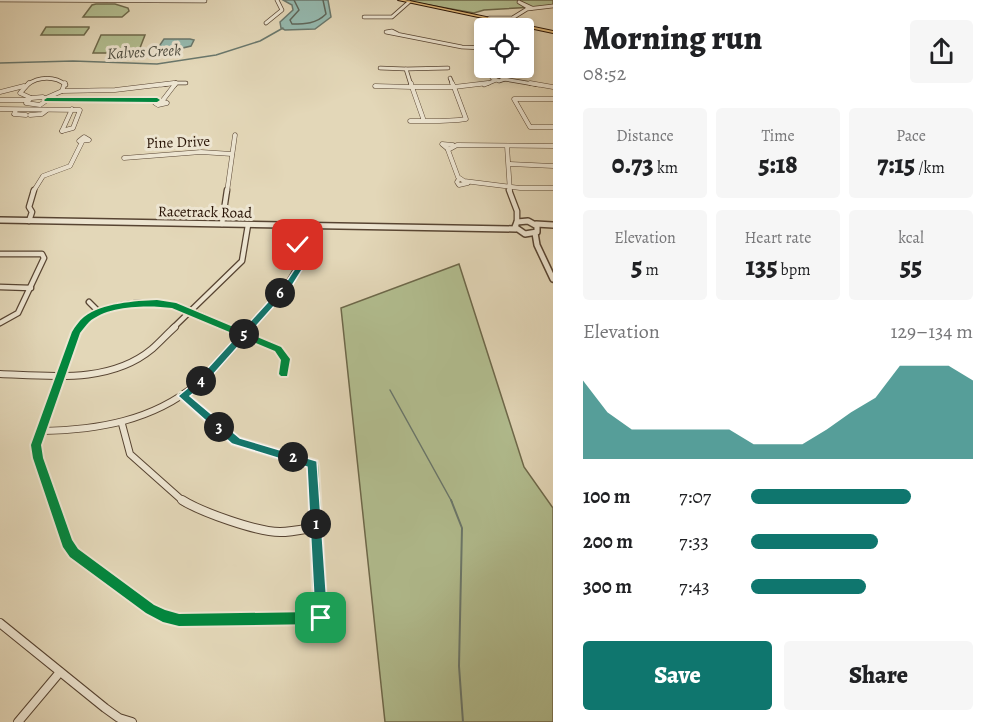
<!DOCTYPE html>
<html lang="en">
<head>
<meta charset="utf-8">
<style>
  :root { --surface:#fff; --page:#f6f6f6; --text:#202124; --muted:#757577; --accent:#0f766e }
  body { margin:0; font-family:Alegreya,serif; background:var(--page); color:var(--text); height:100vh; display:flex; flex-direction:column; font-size:22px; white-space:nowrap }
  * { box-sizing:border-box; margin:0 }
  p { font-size:20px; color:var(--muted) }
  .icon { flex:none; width:33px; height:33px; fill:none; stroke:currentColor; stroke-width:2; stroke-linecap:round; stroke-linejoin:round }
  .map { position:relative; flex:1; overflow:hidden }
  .side { display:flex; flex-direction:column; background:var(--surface); width:450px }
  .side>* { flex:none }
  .tools { position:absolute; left:474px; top:18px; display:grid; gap:12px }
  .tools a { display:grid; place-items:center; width:60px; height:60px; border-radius:6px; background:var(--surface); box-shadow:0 3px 9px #0003; font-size:30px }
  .pin { position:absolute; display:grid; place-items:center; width:51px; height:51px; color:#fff; margin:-26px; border-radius:12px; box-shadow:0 3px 9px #0006 }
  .km { position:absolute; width:30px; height:30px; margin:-15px; border-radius:50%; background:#222; color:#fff; font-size:16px; line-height:30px; text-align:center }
  .round { display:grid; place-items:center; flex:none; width:63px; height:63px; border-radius:6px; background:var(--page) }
  .overview { display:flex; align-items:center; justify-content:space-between; height:102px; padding:0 30px }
  h1 { font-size:33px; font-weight:800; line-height:45px }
  .metrics { display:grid; grid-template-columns:repeat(3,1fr); gap:9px; height:102px; padding:6px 30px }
  .metrics div { display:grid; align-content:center; border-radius:6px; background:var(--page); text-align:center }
  .metrics b { font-size:26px; font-weight:800 }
  .metrics small { font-size:16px; font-weight:400 }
  .metrics p { font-size:16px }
  .chart { height:168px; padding:12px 30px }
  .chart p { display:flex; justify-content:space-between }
  .chart svg { width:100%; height:108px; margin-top:6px; fill:var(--accent); opacity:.7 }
  .button { display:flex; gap:12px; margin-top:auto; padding:12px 30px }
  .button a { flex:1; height:69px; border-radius:6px; background:var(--accent); color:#fff; font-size:24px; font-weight:800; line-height:69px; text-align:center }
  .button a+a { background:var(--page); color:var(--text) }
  ul { padding:0 30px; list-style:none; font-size:20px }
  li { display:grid; grid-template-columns:96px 72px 1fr; align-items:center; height:45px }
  li i { height:15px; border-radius:8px; background:var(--accent) }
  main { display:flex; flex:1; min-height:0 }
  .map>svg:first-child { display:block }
</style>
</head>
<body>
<main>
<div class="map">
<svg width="553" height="722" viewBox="0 0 553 722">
  <rect width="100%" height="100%" fill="#e3d7b8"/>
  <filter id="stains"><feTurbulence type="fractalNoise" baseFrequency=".00333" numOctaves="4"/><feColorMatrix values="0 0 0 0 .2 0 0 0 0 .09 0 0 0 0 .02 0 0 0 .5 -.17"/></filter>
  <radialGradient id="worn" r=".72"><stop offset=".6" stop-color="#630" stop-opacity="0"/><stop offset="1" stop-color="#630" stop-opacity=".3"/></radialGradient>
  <g fill="#b2be90" stroke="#6d684a" stroke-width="1.5">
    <path d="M401,0H553V6L484,10L474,13Z"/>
    <path d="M96,4H115L128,8L129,11L122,17H83L92,5Z"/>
    <path d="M46,27H89V28L84,35H41Z"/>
    <path d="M101,35H145L138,53H93Z"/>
    <path d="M459,264L524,467L553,508V722H385L341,308Z"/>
  </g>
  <g fill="#95bab0" stroke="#69776c" stroke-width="1.5">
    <path d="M283,0H328L331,17L315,29L285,30L281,28L280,22L293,10L292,5Z"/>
    <path d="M164,39H190L194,40L191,46L153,55Z"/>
  </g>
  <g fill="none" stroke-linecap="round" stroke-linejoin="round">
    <path stroke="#5e665a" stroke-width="1.5" d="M294,0L299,10L290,20L292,24C305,24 316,24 326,14L323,0"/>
    <g stroke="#69776c" stroke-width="1.5">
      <path d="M0,63L73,61L157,64L216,55L260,41L283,28"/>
      <path d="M390,390L452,502"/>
    </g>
    <path stroke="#69776c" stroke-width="2" d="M451,500L462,528L459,666L463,722"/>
    <defs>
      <g id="minor-far4">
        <path d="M0,0L205,1"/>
        <path d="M529,8L519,2L532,8"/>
        <path d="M364,17H392L409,2"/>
        <path d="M266,23L282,10L277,0"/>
        <path d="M398,34L392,31L386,32L462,47L484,48"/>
        <path d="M380,68L406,69"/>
        <path d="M497,75L505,79L499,81L492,78Z"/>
        <path d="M450,78L453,85"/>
        <path d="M504,79L539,85"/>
        <path d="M176,83H186"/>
        <path d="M27,85C39,76 55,76 66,85"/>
        <path d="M161,85L176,83L175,85"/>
        <path d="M411,85L406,69L448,68"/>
        <path d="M484,85L496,80"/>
      </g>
      <g id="minor-far3">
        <path d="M29,83L20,93L31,98"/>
        <path d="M452,83L454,87L488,83"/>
        <path d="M530,83L553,87"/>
        <path d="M375,86L412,87L411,83"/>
        <path d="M62,91L115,90L174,83"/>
        <path d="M0,92L24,86"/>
        <path d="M43,97L47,100L40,105L26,103L31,98Z"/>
        <path d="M46,98L62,91L65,83"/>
        <path d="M553,99H514L530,127H553"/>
        <path d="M0,100H28"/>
        <path d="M47,100H157"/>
        <path d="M157,100L167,103L158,105L155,103Z"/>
        <path d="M163,100L176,83"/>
        <path d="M0,109L80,110L73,128L62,131"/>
        <path d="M16,110L14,114L26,115"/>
        <path d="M30,115L42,114L47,110"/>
        <path d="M410,121C429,121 447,122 466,119L454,87H412L424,121"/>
        <path d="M62,131L72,109"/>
        <path d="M84,137L89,140L79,141Z"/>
        <path d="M507,146L510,192"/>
        <path d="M553,146L457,145L448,150L458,177L464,181L520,188H553"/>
        <path d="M448,149L442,144L453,145"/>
        <path d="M124,158L201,152L232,154"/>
        <path d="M510,164L553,166"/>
        <path d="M459,179L457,182L459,185L468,183"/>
        <path d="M33,192L43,176L70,166L82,142"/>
        <path d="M227,192L235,135"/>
      </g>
      <g id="minor-far2">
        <path d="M509,190L517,211V222"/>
        <path d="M29,221L32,212L29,207L34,190"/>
        <path d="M222,224L227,190"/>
        <path d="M304,244L310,246L309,251L303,252L298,249V245Z"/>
        <path d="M0,254H42L44,258L18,313L0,323"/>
        <path d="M0,287L31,288"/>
        <path d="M89,302L99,312"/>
        <path d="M79,328C99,304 142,299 171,305C190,309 210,320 228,328"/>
        <path d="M173,328L242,261L248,225"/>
        <path d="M249,328C271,304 294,284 303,252"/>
      </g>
      <g id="minor-far1">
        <path d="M224,327L278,349L286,359L284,374"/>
        <path d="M0,374C50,376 110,384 152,349C160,342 167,334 175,327"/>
        <path d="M183,396L236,441L313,464L315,502"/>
        <path d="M122,424L130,454L184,502"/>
        <path d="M41,431C98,430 152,421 197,384C217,368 233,345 250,327"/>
        <path d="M53,502L36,445L76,332L81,327"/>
      </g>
      <g id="minor">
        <path d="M52,500L67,543L74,553L150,609L163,616L179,620L321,618L315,500"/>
        <path d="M182,500C201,512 257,532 280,532C292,532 305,529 317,527"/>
        <path d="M0,623L105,708L119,718L132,722"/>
        <path d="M18,722L60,672"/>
      </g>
      <g id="tertiary-far1">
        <path d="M489,18H511"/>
        <path d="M506,22L527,9L553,6"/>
      </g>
      <g id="tertiary">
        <path d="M0,220L516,229"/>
        <path d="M528,221L537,226V232L525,234L515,227L517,222Z"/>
        <path d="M536,224L553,225"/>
        <path d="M535,233L537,245L553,279"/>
      </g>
      <path id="primary" d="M398,0H405L553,31V33Z"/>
    </defs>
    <use href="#minor-far4" stroke="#574432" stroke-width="4.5"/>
    <use href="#minor-far3" stroke="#574432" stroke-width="5"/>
    <use href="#minor-far2" stroke="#574432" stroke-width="7"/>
    <use href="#minor-far1" stroke="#574432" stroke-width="8"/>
    <use href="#minor" stroke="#574432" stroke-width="10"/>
    <use href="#tertiary-far1" stroke="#574432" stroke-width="4.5"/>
    <use href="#tertiary" stroke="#574432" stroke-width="8"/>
    <use href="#primary" stroke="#281305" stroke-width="2"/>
    <use href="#minor-far4" stroke="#ede5d1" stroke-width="3"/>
    <use href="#minor-far3" stroke="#ede5d1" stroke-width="4"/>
    <use href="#minor-far2" stroke="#ede5d1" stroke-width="4.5"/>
    <use href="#minor-far1" stroke="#ede5d1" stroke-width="6"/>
    <use href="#minor" stroke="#ede5d1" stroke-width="8"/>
    <use href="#tertiary-far1" stroke="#ede5d1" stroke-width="3"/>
    <use href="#tertiary" stroke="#ede5d1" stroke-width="5"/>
    <use href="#primary" fill="#e2bc7c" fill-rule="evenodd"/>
    <defs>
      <g id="cycleway">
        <path d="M47,98H157L160,100L157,102L45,101L44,100Z"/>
        <path d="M157,300L176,303L281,347L290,359L287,376H281L279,374L281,360L275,351L172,308C148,305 108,305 89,322C86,325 83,329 80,333L41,445L43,458L72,540L78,549L154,605L165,610L179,614L314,612L308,467L232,444L178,396L180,393H186L239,438L317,461L318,464L327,618L325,622L321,624L179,626L163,622L146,613L70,557L63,547L33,458L31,445L72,332C75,327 79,321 84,317C102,303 135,301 157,300Z"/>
      </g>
    </defs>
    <use href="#cycleway" stroke="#ede5d1" stroke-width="4"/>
    <use href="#cycleway" fill="#00873e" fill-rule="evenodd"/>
  </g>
  <path fill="#0f766e" stroke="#fff" stroke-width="1.5" d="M298,243L308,252L302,270L292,286L203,386L190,396L240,438L317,461L328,618L326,623L321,625L317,623L315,618L307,467L232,444L178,396L196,381L286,282L294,270L299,253L294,249V245Z"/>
  <g text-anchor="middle" stroke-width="6" stroke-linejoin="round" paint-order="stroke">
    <g font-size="15" fill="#281305" stroke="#ede5d1">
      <text transform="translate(178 142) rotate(-2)" y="5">Pine Drive</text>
      <text transform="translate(205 212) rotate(1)" y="5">Racetrack Road</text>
    </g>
    <g font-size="16" font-style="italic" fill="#4e4d41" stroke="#ede5d1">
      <text transform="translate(144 51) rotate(-3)" y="6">Kalves Creek</text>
    </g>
  </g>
  <rect width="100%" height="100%" filter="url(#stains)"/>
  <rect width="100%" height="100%" fill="url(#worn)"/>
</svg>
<div class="tools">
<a><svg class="icon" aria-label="locate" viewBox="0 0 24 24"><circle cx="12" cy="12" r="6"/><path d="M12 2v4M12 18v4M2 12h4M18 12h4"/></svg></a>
</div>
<div class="pin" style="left:321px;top:618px;background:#1e9e55"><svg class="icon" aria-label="arrive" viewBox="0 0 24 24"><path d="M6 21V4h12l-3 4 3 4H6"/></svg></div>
<div class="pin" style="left:298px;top:245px;background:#d93025"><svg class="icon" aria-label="check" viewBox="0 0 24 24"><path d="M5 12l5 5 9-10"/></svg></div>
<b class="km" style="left:316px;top:524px">1</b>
<b class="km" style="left:293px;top:457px">2</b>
<b class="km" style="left:219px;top:427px">3</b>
<b class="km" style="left:201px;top:381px">4</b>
<b class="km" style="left:244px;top:334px">5</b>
<b class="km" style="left:280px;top:293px">6</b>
</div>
<section class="side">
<div class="overview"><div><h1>Morning run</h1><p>08:52</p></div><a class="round"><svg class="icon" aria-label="share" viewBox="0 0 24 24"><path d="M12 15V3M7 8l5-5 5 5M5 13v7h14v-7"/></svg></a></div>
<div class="metrics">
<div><p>Distance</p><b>0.73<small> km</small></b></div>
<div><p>Time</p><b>5:18</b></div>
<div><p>Pace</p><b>7:15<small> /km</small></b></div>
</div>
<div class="metrics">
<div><p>Elevation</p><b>5<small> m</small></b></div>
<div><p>Heart rate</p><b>135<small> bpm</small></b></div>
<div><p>kcal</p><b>55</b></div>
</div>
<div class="chart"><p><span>Elevation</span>129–134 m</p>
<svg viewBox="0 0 160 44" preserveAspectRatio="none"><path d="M0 44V12L10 25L20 32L30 32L40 32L50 32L60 32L70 38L80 38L90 38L100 32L110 25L120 19L130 6L140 6L150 6L160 12V44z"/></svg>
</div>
<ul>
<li><b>100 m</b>7:07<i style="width:72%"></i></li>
<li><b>200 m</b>7:33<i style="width:57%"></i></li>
<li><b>300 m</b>7:43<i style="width:52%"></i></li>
</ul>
<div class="button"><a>Save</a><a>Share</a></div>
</section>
</main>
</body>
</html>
